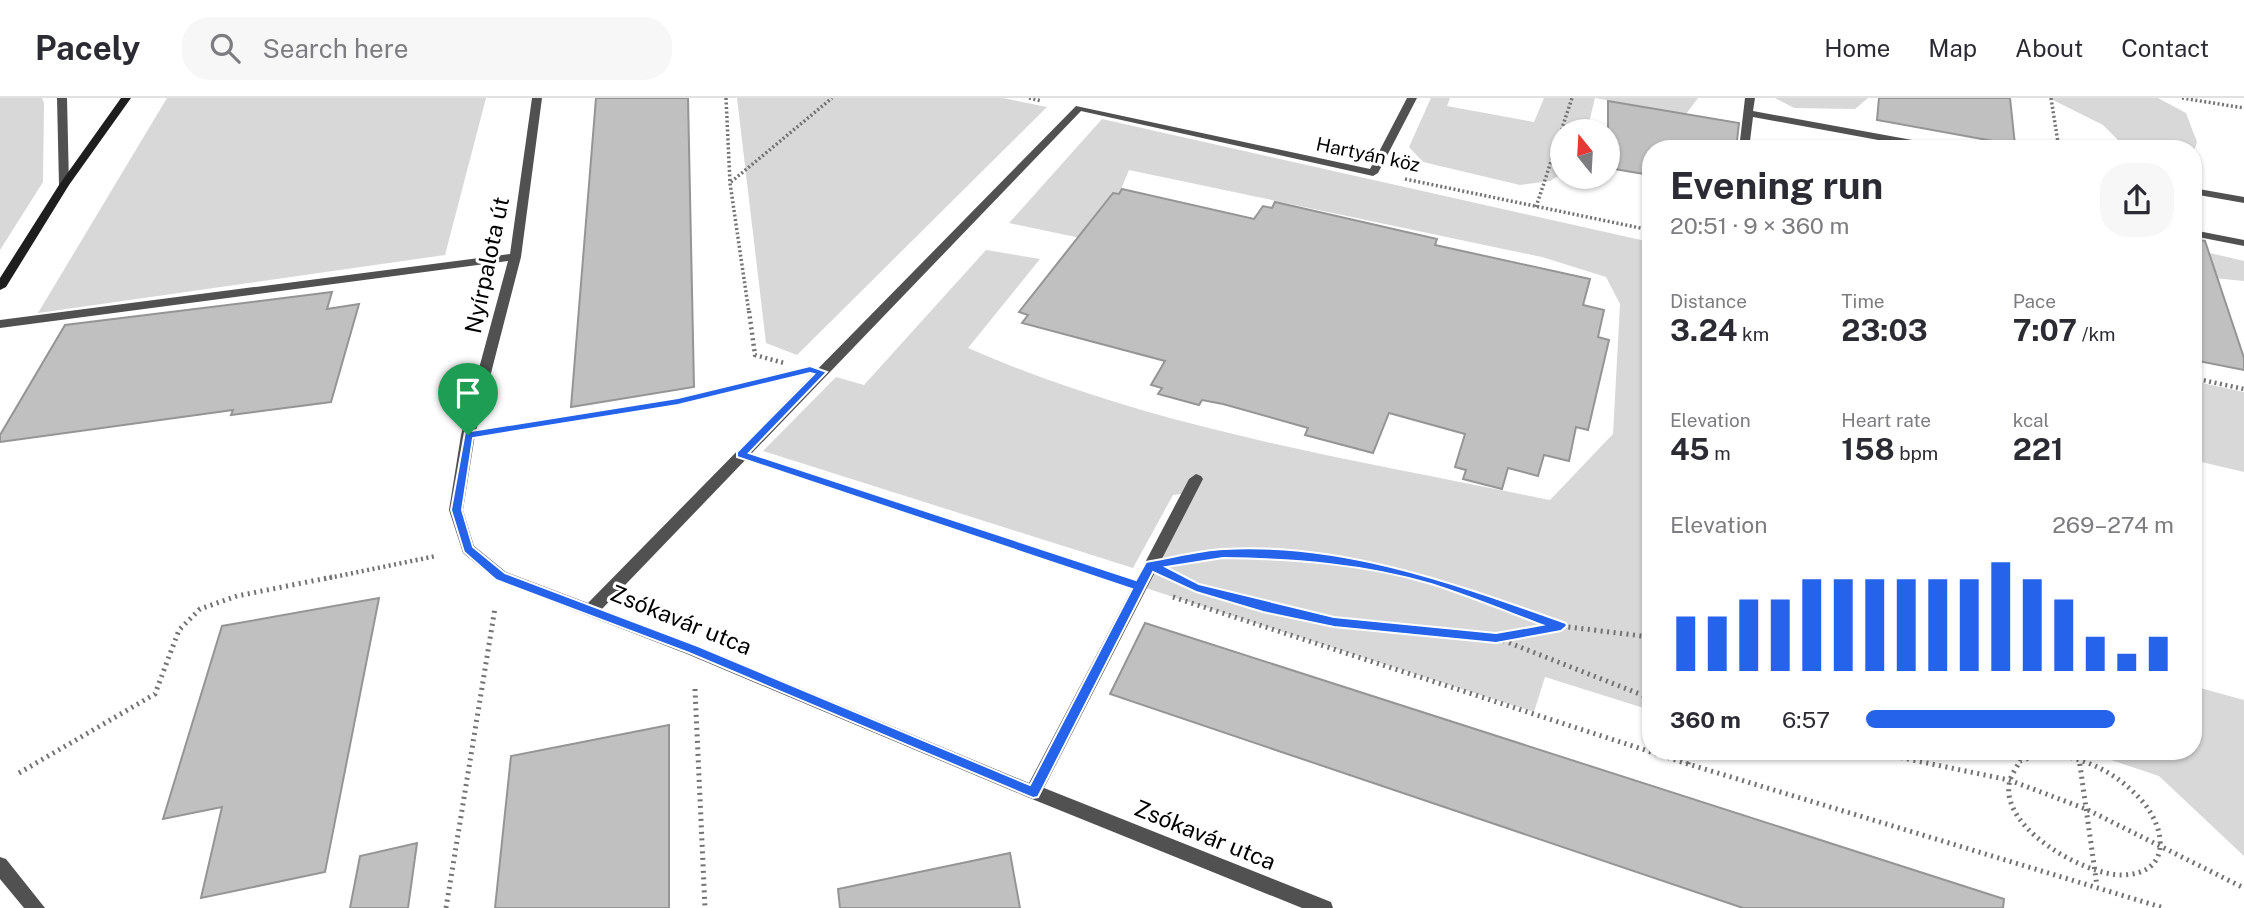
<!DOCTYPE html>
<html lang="en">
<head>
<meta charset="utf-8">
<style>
  :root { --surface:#fff; --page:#f7f7f7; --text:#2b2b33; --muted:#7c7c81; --line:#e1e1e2; --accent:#2563eb }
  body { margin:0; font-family:"Public Sans",sans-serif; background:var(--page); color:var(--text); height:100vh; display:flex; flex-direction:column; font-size:26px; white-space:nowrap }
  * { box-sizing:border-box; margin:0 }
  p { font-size:23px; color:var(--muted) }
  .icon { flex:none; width:38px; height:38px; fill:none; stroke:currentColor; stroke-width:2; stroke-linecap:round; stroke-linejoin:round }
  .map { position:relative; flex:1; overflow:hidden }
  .side { position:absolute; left:1642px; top:42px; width:560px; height:620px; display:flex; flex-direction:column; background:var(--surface); border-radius:28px; box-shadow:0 2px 5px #0004 }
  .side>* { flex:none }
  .needle { width:46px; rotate:342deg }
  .buttons { position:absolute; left:1550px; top:21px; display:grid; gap:14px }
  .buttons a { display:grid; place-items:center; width:70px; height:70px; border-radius:50%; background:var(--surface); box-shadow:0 2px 5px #0004; font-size:35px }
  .pin { position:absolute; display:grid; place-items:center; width:60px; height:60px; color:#fff; margin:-72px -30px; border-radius:50% 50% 50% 0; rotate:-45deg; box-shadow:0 0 7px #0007 }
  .pin .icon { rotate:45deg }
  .round { display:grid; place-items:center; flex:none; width:74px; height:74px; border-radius:28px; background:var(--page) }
  .overview { display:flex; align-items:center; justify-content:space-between; height:119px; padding:0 28px }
  h1 { font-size:38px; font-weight:700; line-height:52px }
  .stats { display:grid; grid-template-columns:repeat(3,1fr); gap:10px; height:119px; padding:7px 28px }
  .stats div { display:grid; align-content:center }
  .stats b { font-size:30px; font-weight:700 }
  .stats small { font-size:19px; font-weight:400 }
  .stats p { font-size:19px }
  .chart { height:196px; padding:14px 28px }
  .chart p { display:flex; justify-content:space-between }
  .chart svg { width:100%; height:126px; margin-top:7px; stroke:var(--accent); stroke-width:6 }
  ul { padding:0 28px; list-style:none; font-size:23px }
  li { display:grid; grid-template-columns:112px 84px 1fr; align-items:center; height:52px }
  li i { height:18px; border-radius:9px; background:var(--accent) }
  header { display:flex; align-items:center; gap:42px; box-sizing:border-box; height:98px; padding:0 35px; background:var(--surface); border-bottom:2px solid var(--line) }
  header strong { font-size:33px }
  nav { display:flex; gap:38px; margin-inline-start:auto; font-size:24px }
  .search { width:490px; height:63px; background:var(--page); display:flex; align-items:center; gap:18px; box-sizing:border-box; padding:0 24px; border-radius:28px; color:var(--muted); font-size:26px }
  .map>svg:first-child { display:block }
</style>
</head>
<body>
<header>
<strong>Pacely</strong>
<div class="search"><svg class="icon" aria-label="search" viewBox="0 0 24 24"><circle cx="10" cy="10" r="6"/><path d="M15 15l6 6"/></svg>Search here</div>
<nav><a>Home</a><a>Map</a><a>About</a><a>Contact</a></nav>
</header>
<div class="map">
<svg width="2244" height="810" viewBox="0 0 2244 810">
  <rect width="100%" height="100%" fill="#fff"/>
  <g fill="#d8d8d8">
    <path d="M0,0H42L44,5L43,84L0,152Z"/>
    <path d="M167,0H486L445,157L38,215Z"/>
    <path d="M737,0H1003L1047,9L797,257L766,245Z"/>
    <path d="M1431,0H1450L1447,8L1534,24L1544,0H1698L1686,16L1595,0L1587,33H1563V75L1550,83L1520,87L1423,64L1409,49Z"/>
    <path d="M1775,0H1868L1855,11L1794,10Z"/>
    <path d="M2049,0H2158L2186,15L2197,44L2193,56V51H2127L2103,27Z"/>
    <path d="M1102,21L1650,144V612L1545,579L1534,614L1139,488L1189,395L1173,397L1133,470L763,353L836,279L864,287L986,152L1040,161L968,250C1152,331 1355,362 1550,402L1613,336L1620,206L1606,179L1542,159L1129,72L1119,96L1112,95L1094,118L1085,141L1009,125Z"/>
    <path d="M2193,151L2244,163V183L2193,178Z"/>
    <path d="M2193,283L2244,294V374L2193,362Z"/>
    <path d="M2193,588L2244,602V758L2159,678L2084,653H2193Z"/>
  </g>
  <g fill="#c0c0c0" stroke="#959595" stroke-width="2">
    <path d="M596,0H688L694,289L571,309Z"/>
    <path d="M1879,0H2010L2015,47L1877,22Z"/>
    <path d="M1608,3L1739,25L1736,51H1650V77L1608,70Z"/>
    <path d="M1122,91L1254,121L1263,108L1272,110L1275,104L1437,141L1435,147L1590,181L1583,207L1604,212L1598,239L1609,242L1588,332L1576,329L1569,363L1544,357L1538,378L1508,370L1502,391L1463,381L1466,372L1455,369L1465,336L1389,315L1373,355L1305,337L1308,330L1223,306L1202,302L1199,307L1158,296L1162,290L1151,287L1165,263L1022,225L1028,217L1019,214L1113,95L1119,96Z"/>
    <path d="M2193,141L2205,143L2244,260V272L2193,262Z"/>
    <path d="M332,194L327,211L359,206L331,304L231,317L233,312L0,344V337L65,227Z"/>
    <path d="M379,500L325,774L201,800L222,709L163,721L222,528Z"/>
    <path d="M1145,525L2004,801L2003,810H1743L1110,596Z"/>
    <path d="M669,627V810H495L511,658Z"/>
    <path d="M417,745L408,810H350L360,758Z"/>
    <path d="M1010,755L1020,810H840L838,791Z"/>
  </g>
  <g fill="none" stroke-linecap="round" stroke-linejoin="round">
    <g stroke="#737373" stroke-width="3.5" stroke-dasharray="2 2.5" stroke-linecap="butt">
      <path d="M726,0L730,85L749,215"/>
      <path d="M1029,0L1042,3"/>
      <path d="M2051,0L2059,51"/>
      <path d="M2182,0L2244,10"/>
      <path d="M1405,81L1650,132"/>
      <path d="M731,84L832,0"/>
      <path d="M1536,109L1572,0"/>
    </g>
    <g stroke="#737373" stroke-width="4.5" stroke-dasharray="2 3.5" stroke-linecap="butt">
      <path d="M749,213L755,257L784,265"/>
      <path d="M2193,280L2244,291"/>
      <path d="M505,331L678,304L765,282"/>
      <path d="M777,368L1108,478"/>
      <path d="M1195,460C1273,452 1345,461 1421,481"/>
      <path d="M324,481L436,458"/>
    </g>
    <g stroke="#737373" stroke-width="5" stroke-dasharray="2 4.5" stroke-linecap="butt">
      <path d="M1414,479L1500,505L1561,528L1650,539"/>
      <path d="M1181,482L1263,509L1334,524L1496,540L1561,529"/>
      <path d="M1173,499L1688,666L2164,810"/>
      <path d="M1497,540L1650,600"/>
      <path d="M695,591L705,810"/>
      <path d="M1869,653L2009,682L2086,711L2244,790"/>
      <path d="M2078,653L2097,788"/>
      <path d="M2045,655C2084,659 2117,674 2143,704C2167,733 2171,776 2122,777C2084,777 1997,729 2010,682C2012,676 2017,669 2020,663Z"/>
      <path d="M1688,666L1690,653"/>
      <path d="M19,675L155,596L179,532L200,511L237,498L332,479"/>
      <path d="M446,810L495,510"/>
    </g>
    <g fill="#515151" fill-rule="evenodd">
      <path d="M532,0H542L521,159L475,337L463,412L474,448L506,474L588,505L1076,8L1370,71L1407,0H1417L1378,75L1373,78L1081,13L602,511L699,548L1029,685L1189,381L1196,376L1201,378L1203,381L1044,690L1331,804L1333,810H1302L1027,699L687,556L496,482L463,455L449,412L461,337L508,163L0,230V222L510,156Z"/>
      <path d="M1745,0H1755L1753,13L1945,48L1950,51H1927L1753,19L1749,51H1739Z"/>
      <path d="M2193,90L2244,99V105L2193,96Z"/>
      <path d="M2193,132L2244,142V148L2193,138Z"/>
    </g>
    <g fill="#515151" fill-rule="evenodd">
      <path d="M57,0H67L69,87L64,90L59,87Z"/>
      <path d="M0,759L6,761L45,810H24L0,781Z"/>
    </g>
    <path fill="#1e1e1e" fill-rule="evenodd" d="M121,0H131L69,87L6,189L0,192V180L59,87Z"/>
  </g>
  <path fill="#2563eb" stroke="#fff" stroke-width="2" fill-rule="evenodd" d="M810,268L827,274L749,355L1136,482L1146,464L1151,463C1175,459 1200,452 1224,451C1343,444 1456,486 1566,525L1567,528L1561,533L1496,545L1334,529L1263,514L1196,494L1153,474L1038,699L1033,700L689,555L496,482L464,454L451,412L465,334L678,300ZM810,275L814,276L737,354V359L1132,491L1030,687L698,548L505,475L473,449L462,412L473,340L678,307ZM1223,460C1293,461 1364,466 1431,486C1469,498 1505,513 1542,527L1496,535L1334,519L1199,486L1166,469Z"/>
  <g text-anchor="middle" stroke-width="6" stroke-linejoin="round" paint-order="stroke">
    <g font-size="19" fill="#000" stroke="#fff">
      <text transform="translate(1368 56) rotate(12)" y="7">Hartyán köz</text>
    </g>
    <g font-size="23" fill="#000" stroke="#fff">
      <text transform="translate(487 167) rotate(-78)" y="8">Nyírpalota út</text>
      <text transform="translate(681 522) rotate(22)" y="8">Zsókavár utca</text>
      <text transform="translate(1205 737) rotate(22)" y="8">Zsókavár utca</text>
    </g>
  </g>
</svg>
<div class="buttons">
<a><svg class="needle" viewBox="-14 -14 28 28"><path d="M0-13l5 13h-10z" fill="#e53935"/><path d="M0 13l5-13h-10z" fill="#7c7c81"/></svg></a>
</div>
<div class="pin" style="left:468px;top:337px;background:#1e9e55"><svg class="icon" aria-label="arrive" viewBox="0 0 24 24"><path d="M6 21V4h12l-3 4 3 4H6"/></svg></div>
<section class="side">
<div class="overview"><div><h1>Evening run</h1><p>20:51 · 9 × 360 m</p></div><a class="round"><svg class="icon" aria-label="share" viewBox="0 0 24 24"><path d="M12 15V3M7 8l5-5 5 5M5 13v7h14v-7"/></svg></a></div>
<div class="stats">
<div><p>Distance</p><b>3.24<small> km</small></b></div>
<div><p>Time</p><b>23:03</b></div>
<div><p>Pace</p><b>7:07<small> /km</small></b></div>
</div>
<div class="stats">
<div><p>Elevation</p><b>45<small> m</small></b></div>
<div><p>Heart rate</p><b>158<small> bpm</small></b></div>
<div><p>kcal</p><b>221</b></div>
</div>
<div class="chart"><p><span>Elevation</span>269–274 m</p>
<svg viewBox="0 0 160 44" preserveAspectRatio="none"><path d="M5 44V25M15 44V25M25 44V19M35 44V19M45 44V12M55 44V12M65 44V12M75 44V12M85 44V12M95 44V12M105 44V6M115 44V12M125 44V19M135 44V32M145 44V38M155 44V32"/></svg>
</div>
<ul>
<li><b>360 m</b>6:57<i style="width:81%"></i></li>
</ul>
</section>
</div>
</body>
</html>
